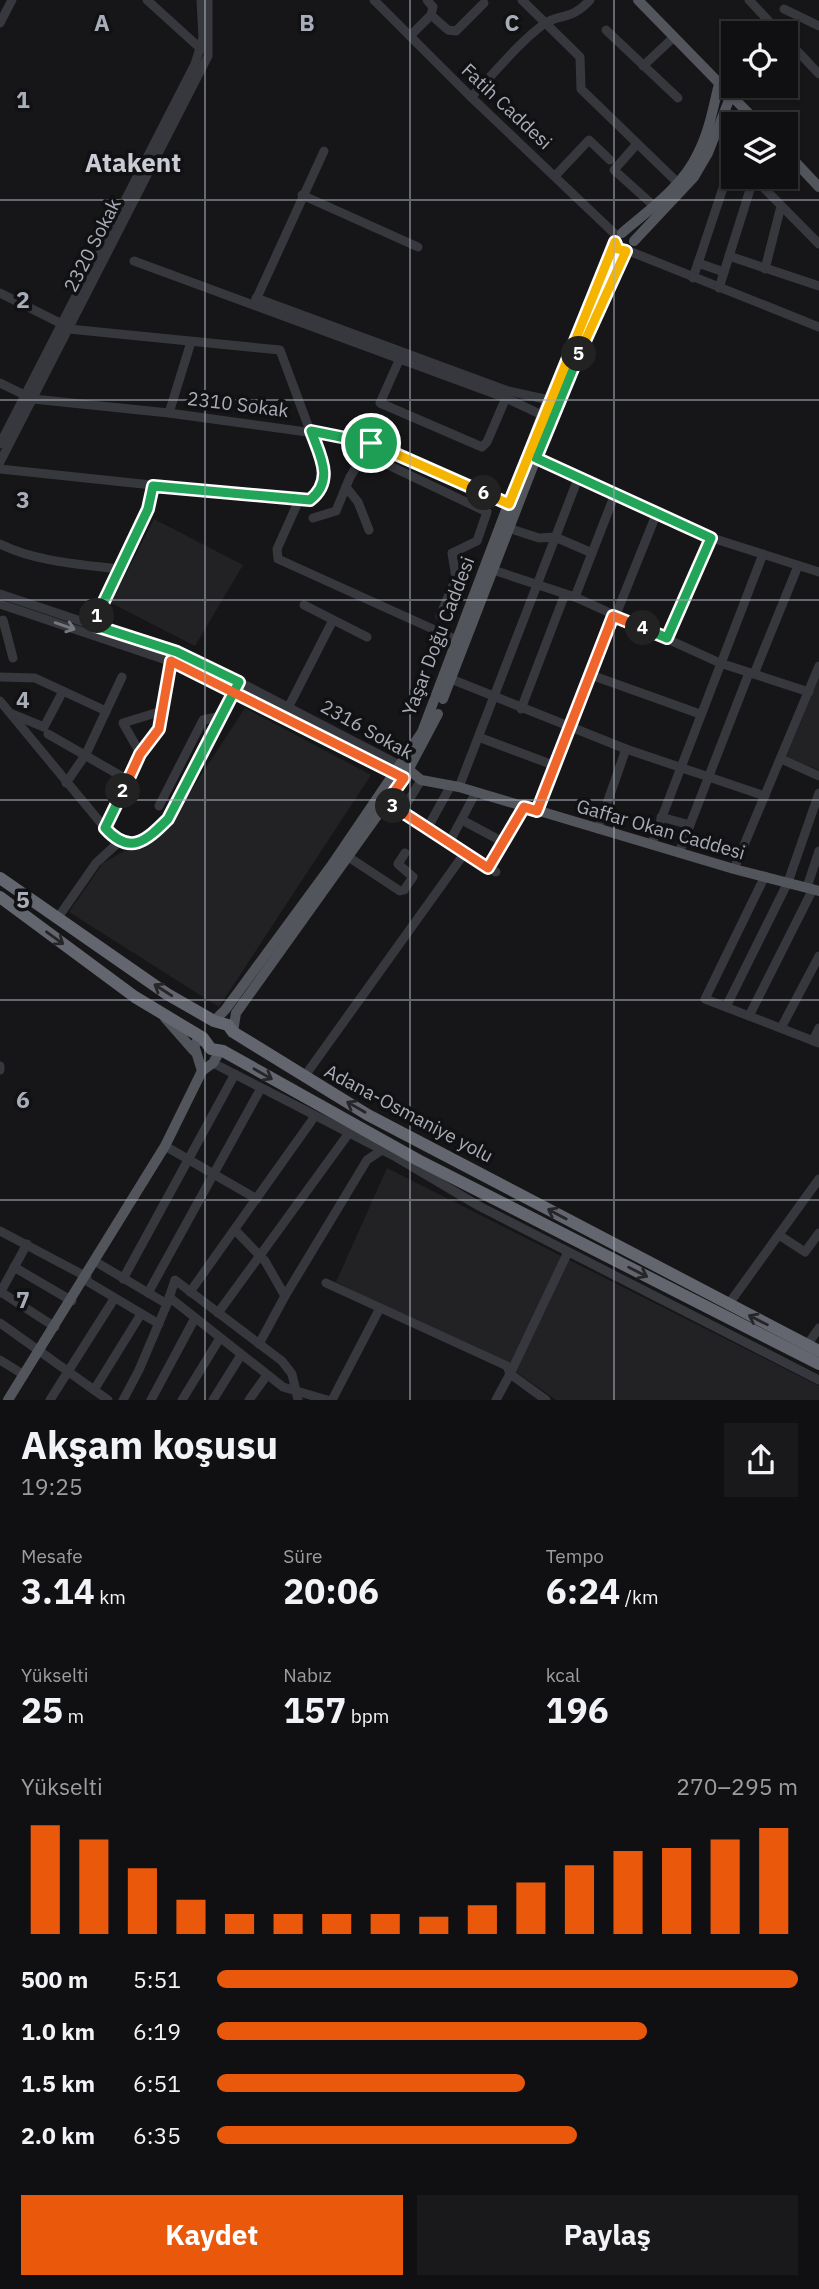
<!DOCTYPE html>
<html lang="tr">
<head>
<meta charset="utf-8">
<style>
  :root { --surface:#101012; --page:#19191b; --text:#f1f3f6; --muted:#9c9d9f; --line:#303032; --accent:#ea580c }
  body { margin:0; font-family:"IBM Plex Sans",sans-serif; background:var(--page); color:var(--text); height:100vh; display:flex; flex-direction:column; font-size:26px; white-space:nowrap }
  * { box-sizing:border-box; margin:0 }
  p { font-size:23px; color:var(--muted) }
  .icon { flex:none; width:38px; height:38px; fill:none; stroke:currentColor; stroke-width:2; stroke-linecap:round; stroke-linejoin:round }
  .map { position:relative; height:1400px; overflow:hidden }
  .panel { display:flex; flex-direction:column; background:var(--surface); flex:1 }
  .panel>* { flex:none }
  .tools { position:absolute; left:721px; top:21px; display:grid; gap:14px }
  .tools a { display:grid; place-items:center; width:77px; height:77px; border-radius:0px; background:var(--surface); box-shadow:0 2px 5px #0004,0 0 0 2px var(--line); font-size:35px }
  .pin { position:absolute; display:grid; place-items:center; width:60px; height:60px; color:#fff; margin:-30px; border:4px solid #fff; border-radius:50%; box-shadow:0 2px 7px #0007 }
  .km { position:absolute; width:35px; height:35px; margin:-18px; border-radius:50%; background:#222; color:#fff; font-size:19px; line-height:35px; text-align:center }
  .round { display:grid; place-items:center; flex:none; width:74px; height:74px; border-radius:0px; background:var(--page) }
  .overview { display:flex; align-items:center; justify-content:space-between; height:119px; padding:0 21px }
  h1 { font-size:38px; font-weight:800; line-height:52px }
  .metrics { display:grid; grid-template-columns:repeat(3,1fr); gap:10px; height:119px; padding:7px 21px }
  .metrics div { display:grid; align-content:center }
  .metrics b { font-size:35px; font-weight:800 }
  .metrics small { font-size:19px; font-weight:400 }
  .metrics p { font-size:19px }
  .chart { height:196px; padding:14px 21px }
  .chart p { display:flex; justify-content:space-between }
  .chart svg { width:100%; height:126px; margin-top:7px; stroke:var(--accent); stroke-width:6 }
  .button { display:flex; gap:14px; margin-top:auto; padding:14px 21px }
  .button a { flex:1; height:80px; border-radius:0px; background:var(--accent); color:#fff; font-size:28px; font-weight:800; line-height:80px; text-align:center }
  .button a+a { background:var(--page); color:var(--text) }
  ul { padding:0 21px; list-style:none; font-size:23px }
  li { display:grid; grid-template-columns:112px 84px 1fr; align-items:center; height:52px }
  li i { height:18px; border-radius:9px; background:var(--accent) }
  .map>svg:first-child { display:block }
</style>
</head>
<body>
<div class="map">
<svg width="819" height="1400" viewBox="0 0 819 1400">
  <rect width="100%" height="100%" fill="#161618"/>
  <g fill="#222225">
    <path d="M154,519L243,565L195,646L111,603Z"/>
    <path d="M819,678V770L786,757Z"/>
    <path d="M245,708L371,775L219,1007L69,912L103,863L167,827Z"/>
    <path d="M387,1168L819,1386V1400H556L519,1374L336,1282Z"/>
  </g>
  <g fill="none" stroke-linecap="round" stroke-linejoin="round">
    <g stroke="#37383d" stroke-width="9">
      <path d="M147,0L201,49"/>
      <path d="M374,0L471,97L617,236"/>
      <path d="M427,0L433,7L431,15"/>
      <path d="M522,0L580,57L581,89L678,183"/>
      <path d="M749,0L780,33"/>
      <path d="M784,9L819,26"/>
      <path d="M431,15L448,30L456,31L484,3"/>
      <path d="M0,23L12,0"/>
      <path d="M606,30L678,98"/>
      <path d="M410,36L431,15"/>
      <path d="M786,39L819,74"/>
      <path d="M643,66L674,37"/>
      <path d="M471,97C494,74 517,44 544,24C559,13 570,22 590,0"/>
      <path d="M636,145L614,170L654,206"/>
      <path d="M555,176L589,140L610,160"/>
      <path d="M753,177L819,244"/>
      <path d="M302,195L418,247"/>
      <path d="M629,251L819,327"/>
      <path d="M729,256L819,286"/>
      <path d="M134,261L506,398L542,415"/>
      <path d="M698,263L724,272"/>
      <path d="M765,269L781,206"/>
      <path d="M693,278L733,158"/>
      <path d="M719,288L754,177"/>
      <path d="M0,293L62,324"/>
      <path d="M256,298L508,391L549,400"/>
      <path d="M255,302L324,151"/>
      <path d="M401,356L380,403L482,447L487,442L508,393"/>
      <path d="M0,383L33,399L169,413L365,440L509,504"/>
      <path d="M169,413L191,342"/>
      <path d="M0,444L195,64L203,38L201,0"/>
      <path d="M365,454L487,512L477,541L452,553L456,578L440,616"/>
      <path d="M536,458L687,530L819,572"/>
      <path d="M0,462L208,56V0"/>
      <path d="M0,469L293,500C314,500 321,494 326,474L280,350L69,329"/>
      <path d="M346,487L358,502L369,530"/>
      <path d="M299,500L277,549L278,559L457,640"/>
      <path d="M313,518L336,511L350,477L367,450"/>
      <path d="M508,528L539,538L555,537L592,553"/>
      <path d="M0,544C37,562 79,564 119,569"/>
      <path d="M493,570L575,597L720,663L809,692"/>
      <path d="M0,594L197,660L403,767"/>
      <path d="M575,597L615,494"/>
      <path d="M0,604L187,667L399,776"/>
      <path d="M304,605L367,637"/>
      <path d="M0,621L3,620L13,658"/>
      <path d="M93,625L148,509L153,486"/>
      <path d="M667,638L711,538"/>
      <path d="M754,674L798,566"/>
      <path d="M591,675L700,714"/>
      <path d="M0,677L35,678L106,711"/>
      <path d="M451,679L626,749L765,796"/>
      <path d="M0,701L105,828C130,856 146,841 168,819L236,688"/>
      <path d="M289,706L333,620"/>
      <path d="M521,709L565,594"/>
      <path d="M12,714L44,727L63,691"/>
      <path d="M48,734L128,780"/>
      <path d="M481,738L553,765"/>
      <path d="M140,753L123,723L162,711"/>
      <path d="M781,759L819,776"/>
      <path d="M66,783L86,754L122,677"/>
      <path d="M459,787L579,476"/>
      <path d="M386,803C426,819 459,851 496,872"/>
      <path d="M159,806L203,720L221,716"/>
      <path d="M403,810L421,780"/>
      <path d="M537,811L656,515"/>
      <path d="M661,817L690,825"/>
      <path d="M462,820L503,842"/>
      <path d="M428,827L450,787"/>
      <path d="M105,828L140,753L159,729L171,661"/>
      <path d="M598,829L626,749"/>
      <path d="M450,841L476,792"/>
      <path d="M652,843L763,554"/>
      <path d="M679,853L749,673"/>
      <path d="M347,856L400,891L404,890L413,877L398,864L405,853"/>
      <path d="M488,868L524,807"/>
      <path d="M734,869L819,666"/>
      <path d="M765,876L705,999L819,1043"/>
      <path d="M807,887L819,851"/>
      <path d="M57,919L96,863L119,842"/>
      <path d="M726,1007L788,882L819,793"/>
      <path d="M749,1016L813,889"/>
      <path d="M781,1028L819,956"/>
      <path d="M813,1041L819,1028"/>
      <path d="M213,1063L396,1157L479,1206L819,1380"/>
      <path d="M0,1066V1070"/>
      <path d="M304,1077L464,854"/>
      <path d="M165,1146L257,1199"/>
      <path d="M235,1230L265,1261L285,1296L259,1344"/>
      <path d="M0,1231L87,1277"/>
      <path d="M779,1235L805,1252L819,1233"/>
      <path d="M96,1262L167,1304L139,1370L123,1400"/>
      <path d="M14,1267L72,1301"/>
      <path d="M123,1279L235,1074"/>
      <path d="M85,1280L159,1324"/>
      <path d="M326,1283L507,1366L510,1374L568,1252"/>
      <path d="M1,1292L55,1327"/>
      <path d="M190,1292L315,1116"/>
      <path d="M0,1293L27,1244"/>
      <path d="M148,1293L261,1088"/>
      <path d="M285,1296L367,1160L382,1150"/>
      <path d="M169,1297L283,1387L327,1400"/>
      <path d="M167,1304L175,1280L282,1361L292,1374L298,1400"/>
      <path d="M728,1305L819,1179"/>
      <path d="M218,1313L349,1133"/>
      <path d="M0,1323L108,1400"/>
      <path d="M807,1345L819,1328"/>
      <path d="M0,1360L24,1375"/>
      <path d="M94,1390L141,1314"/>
      <path d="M50,1400L114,1299"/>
      <path d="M151,1400L195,1318"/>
      <path d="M182,1400L220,1338"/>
      <path d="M213,1400L241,1355"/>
      <path d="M249,1400L267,1375"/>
      <path d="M332,1400L380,1308"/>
      <path d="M496,1400L510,1374L546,1400"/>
    </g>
    <g stroke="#53555c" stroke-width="10">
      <path d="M638,0L759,124"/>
      <path d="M786,152L819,187"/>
      <path d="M622,233C649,210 683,186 698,153C709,132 713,108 719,84"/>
      <path d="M634,241L694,177L708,153L731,95"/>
      <path d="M443,699L556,407L626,252"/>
      <path d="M408,769L421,780L459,787L734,869L819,891"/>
      <path d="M165,1018L194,1051"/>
      <path d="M214,1021L225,1010L331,866L422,732L542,415L615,242"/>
      <path d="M233,1032L236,1013L404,778L438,714"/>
      <path d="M202,1071L194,1045L197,1041H205"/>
      <path d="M8,1400L165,1146L202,1071L213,1063L220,1051"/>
    </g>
    <g stroke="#63666e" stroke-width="12">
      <path d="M0,878L167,994L214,1021L228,1025L233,1032L368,1115L819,1351"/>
      <path d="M0,897L135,997L203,1038L211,1049L223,1051L418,1160L819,1364"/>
    </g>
  </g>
  <defs><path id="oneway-shaft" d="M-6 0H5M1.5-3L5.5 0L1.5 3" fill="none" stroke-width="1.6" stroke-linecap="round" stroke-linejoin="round" transform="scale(1.75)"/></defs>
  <use stroke="#757881" href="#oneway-shaft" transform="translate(65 626) rotate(19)"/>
  <g stroke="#26262a">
    <use href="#oneway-shaft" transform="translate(55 938) rotate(36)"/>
    <use href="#oneway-shaft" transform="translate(163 990) rotate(-147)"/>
    <use href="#oneway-shaft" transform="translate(263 1074) rotate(30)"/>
    <use href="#oneway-shaft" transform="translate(356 1107) rotate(-150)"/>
    <use href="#oneway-shaft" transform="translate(557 1214) rotate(-152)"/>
    <use href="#oneway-shaft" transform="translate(638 1272) rotate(27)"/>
    <use href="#oneway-shaft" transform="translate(758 1320) rotate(-153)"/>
  </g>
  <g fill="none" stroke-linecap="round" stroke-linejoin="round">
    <defs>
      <path id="split-1" d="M97,616L148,509L153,486L310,500C335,480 320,456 311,431L371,443"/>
      <path id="split-2" d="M97,616L93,625L177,652L239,682L168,819C146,841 130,856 105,828L123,791"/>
      <path id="split-3" d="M123,791L140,754L159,729L171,661L404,778L386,803L393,806"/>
      <path id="split-4" d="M393,806L488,868L524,807L537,811L613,616L643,628"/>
      <path id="split-5" d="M579,354L536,458L711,538L667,638L643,628"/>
      <path id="split-6" d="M484,493L509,504L615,242L618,249L626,251L579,354"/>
      <path id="split-7" d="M371,443L484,493"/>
    </defs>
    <use href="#split-1" stroke="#fff" stroke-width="14"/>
    <use href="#split-2" stroke="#fff" stroke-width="14"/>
    <use href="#split-3" stroke="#fff" stroke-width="14"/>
    <use href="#split-4" stroke="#fff" stroke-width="14"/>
    <use href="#split-5" stroke="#fff" stroke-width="14"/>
    <use href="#split-6" stroke="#fff" stroke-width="14"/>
    <use href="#split-7" stroke="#fff" stroke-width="14"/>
    <use href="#split-1" stroke="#22a559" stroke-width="9"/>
    <use href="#split-2" stroke="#22a559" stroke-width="9"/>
    <use href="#split-3" stroke="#f0652b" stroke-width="9"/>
    <use href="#split-4" stroke="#f0652b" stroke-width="9"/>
    <use href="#split-5" stroke="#22a559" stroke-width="9"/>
    <use href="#split-6" stroke="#f5b400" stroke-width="9"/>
    <use href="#split-7" stroke="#f5b400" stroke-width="9"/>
  </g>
  <path fill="none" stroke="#a8adb8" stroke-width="2" stroke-opacity="0.55" d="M205,0V1400M410,0V1400M614,0V1400M0,200H819M0,400H819M0,600H819M0,800H819M0,1000H819M0,1200H819"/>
  <g text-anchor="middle" stroke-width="7" stroke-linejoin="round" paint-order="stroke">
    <g font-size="19" fill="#a8adb8" stroke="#111113">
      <text transform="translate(507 106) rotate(43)" y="7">Fatih Caddesi</text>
      <text transform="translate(92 245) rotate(-63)" y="7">2320 Sokak</text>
      <text transform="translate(238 404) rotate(7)" y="7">2310 Sokak</text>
      <text transform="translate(438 636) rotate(-69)" y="7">Yaşar Doğu Caddesi</text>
      <text transform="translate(367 729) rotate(29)" y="7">2316 Sokak</text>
      <text transform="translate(661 829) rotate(16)" y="7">Gaffar Okan Caddesi</text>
      <text transform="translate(409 1113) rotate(28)" y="7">Adana-Osmaniye yolu</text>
    </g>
    <g font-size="26" font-weight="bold" fill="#c9ccd4" stroke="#111113">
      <text x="133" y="172">Atakent</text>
    </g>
  </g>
  <g font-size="23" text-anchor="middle" font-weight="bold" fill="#a8adb8" stroke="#111113" stroke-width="7" stroke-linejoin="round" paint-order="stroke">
    <text x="102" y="31">A</text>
    <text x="307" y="31">B</text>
    <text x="512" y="31">C</text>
    <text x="23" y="108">1</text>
    <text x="23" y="308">2</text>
    <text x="23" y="508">3</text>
    <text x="23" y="708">4</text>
    <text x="23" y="908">5</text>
    <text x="23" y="1108">6</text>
    <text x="23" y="1308">7</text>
  </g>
</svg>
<div class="tools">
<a><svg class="icon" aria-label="locate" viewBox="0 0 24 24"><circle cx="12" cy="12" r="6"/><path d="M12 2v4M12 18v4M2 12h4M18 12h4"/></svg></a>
<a><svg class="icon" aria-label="layers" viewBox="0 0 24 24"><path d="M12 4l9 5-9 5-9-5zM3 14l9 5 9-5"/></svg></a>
</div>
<div class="pin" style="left:371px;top:443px;background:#1e9e55"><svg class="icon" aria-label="arrive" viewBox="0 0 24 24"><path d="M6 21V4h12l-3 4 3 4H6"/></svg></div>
<b class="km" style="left:97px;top:616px">1</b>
<b class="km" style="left:123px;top:791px">2</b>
<b class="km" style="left:393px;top:806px">3</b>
<b class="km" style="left:643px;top:628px">4</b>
<b class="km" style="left:579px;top:354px">5</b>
<b class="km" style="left:484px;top:493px">6</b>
</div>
<section class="panel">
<div class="overview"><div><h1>Akşam koşusu</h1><p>19:25</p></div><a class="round"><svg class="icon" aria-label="share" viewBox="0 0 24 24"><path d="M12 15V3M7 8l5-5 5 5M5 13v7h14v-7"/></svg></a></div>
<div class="metrics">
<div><p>Mesafe</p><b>3.14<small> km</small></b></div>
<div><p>Süre</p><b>20:06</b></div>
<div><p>Tempo</p><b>6:24<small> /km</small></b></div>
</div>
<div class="metrics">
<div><p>Yükselti</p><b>25<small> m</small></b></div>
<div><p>Nabız</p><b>157<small> bpm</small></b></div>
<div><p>kcal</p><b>196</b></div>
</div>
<div class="chart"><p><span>Yükselti</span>270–295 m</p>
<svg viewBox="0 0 160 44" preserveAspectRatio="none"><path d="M5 44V6M15 44V11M25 44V21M35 44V32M45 44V37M55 44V37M65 44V37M75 44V37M85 44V38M95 44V34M105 44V26M115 44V20M125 44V15M135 44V14M145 44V11M155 44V7"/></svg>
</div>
<ul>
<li><b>500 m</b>5:51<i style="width:100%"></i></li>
<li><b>1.0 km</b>6:19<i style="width:74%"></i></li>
<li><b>1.5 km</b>6:51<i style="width:53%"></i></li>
<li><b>2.0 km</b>6:35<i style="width:62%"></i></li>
</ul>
<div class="button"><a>Kaydet</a><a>Paylaş</a></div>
</section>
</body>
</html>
